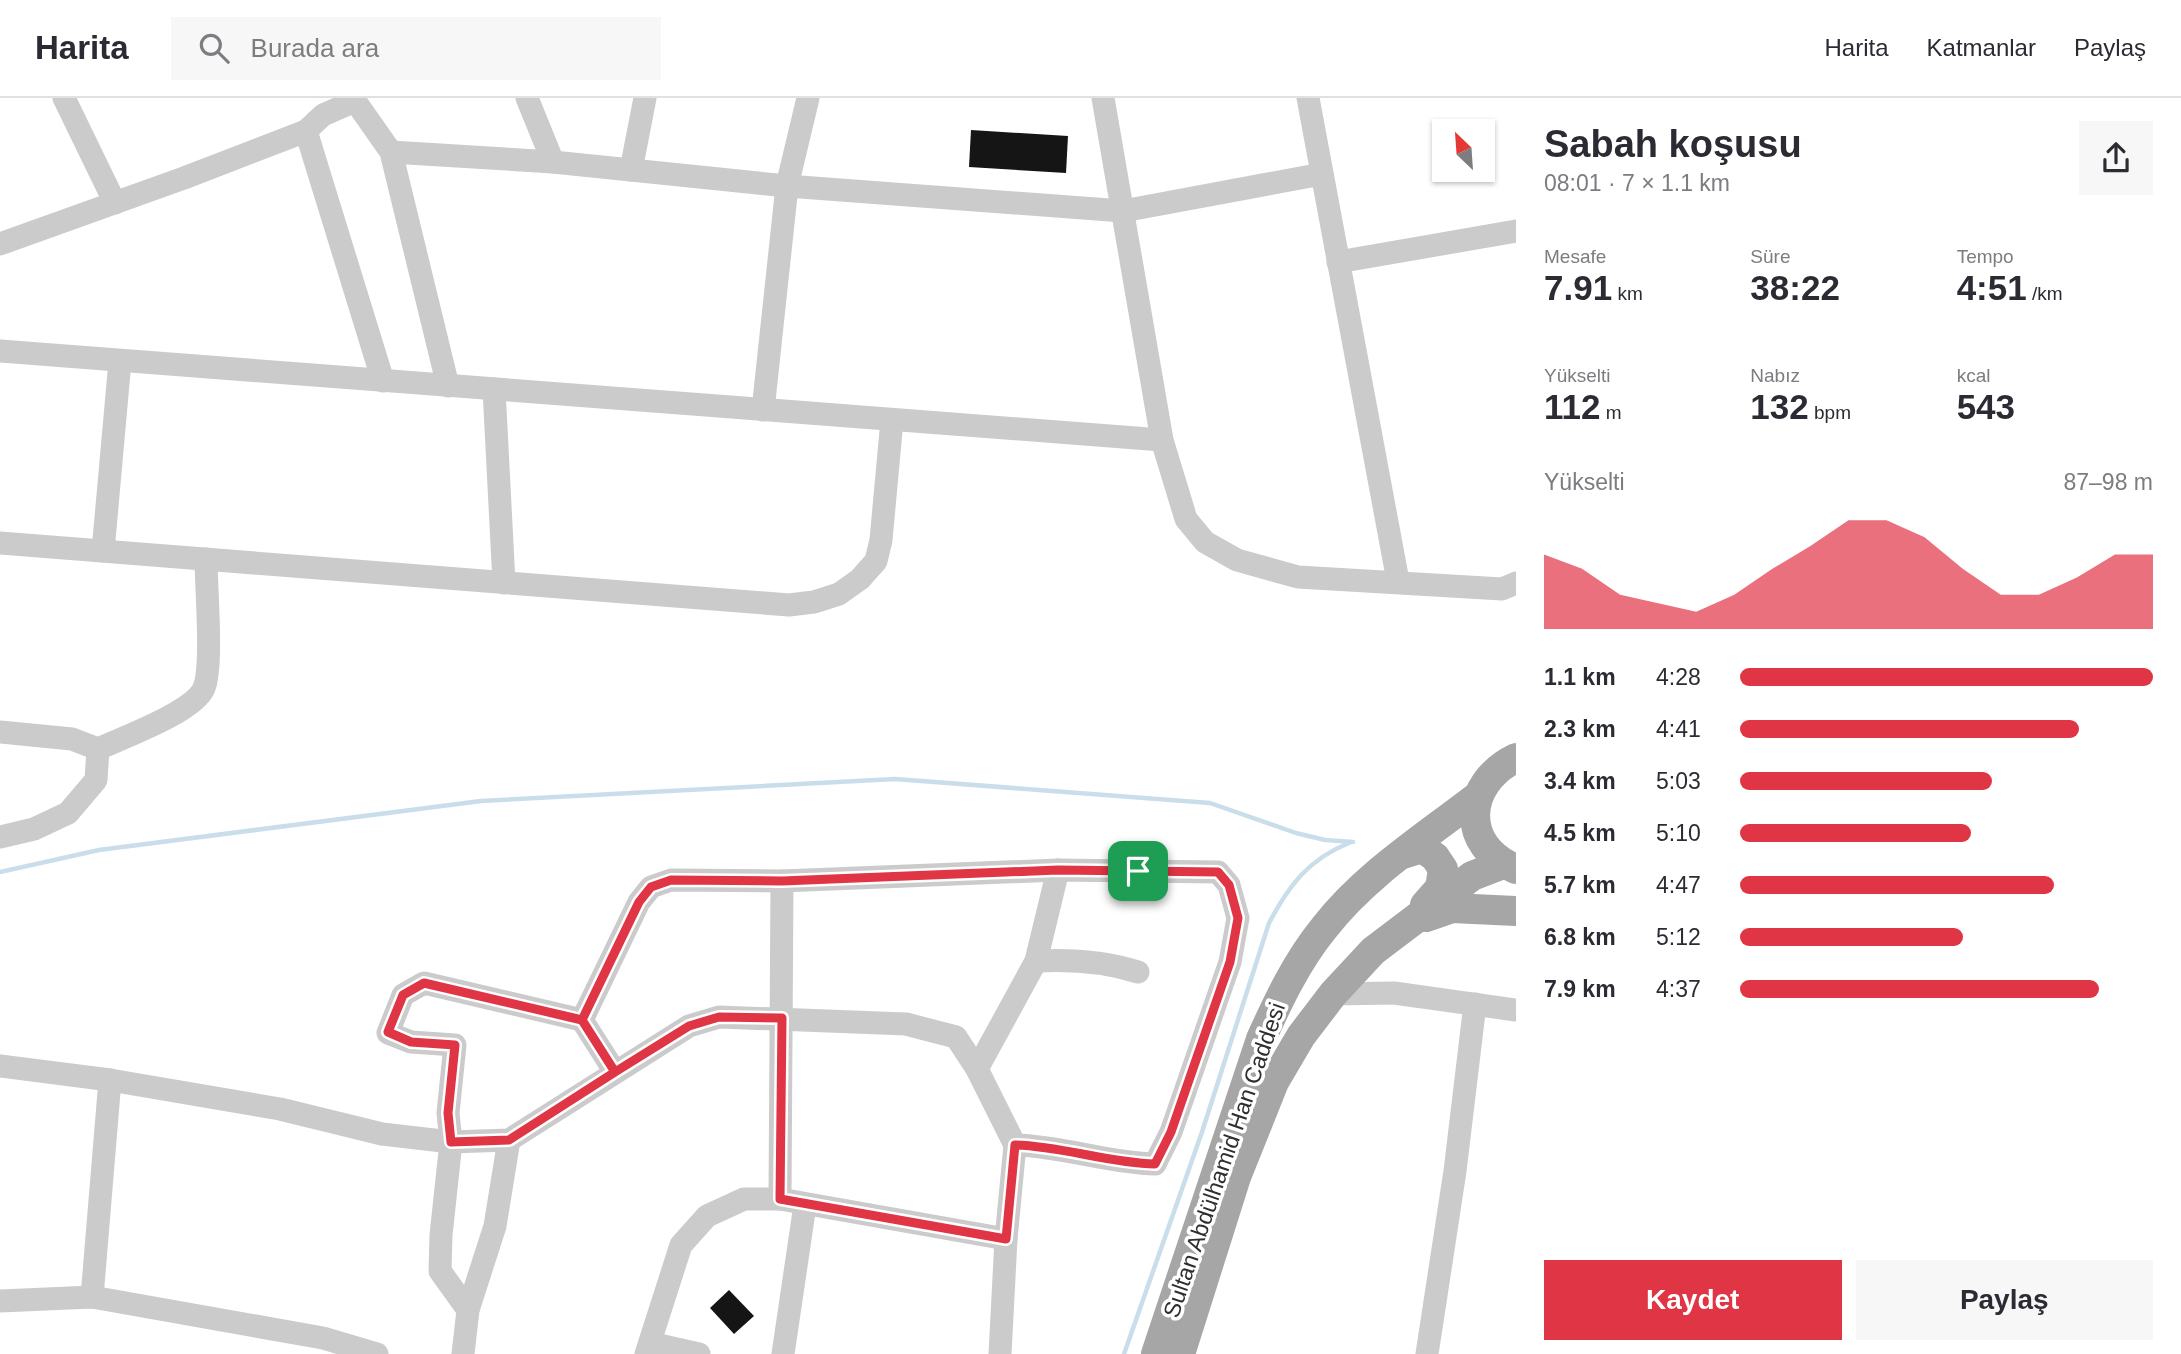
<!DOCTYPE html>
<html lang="tr">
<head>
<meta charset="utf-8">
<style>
  :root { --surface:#fff; --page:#f7f7f7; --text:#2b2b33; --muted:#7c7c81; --line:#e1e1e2; --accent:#e03545 }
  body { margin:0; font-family:Helvetica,sans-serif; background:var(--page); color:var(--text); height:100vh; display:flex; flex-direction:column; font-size:26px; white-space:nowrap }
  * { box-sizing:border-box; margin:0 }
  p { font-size:23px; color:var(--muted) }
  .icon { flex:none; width:38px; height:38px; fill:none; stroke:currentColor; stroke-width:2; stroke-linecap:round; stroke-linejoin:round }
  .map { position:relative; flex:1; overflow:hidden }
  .panel { display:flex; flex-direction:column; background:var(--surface); width:665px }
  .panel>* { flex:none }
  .needle { width:46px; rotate:335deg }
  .buttons { position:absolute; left:1432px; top:21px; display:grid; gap:14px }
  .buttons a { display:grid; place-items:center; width:63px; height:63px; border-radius:0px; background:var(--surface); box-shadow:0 2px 5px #0004; font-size:35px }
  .pin { position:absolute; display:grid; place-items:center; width:60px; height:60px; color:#fff; margin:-30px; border-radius:14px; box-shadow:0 4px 10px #0006 }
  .round { display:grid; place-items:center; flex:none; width:74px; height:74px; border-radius:0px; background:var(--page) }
  .headline { display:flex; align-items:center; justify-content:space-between; height:119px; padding:0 28px }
  h1 { font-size:38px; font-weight:700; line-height:52px }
  .stats { display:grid; grid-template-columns:repeat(3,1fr); gap:10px; height:119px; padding:7px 28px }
  .stats div { display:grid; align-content:center }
  .stats b { font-size:35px; font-weight:700 }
  .stats small { font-size:19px; font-weight:400 }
  .stats p { font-size:19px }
  .chart { height:196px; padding:14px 28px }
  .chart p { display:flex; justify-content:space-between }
  .chart svg { width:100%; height:126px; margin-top:7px; fill:var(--accent); opacity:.7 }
  .action { display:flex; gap:14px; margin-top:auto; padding:14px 28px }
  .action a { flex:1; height:80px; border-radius:0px; background:var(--accent); color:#fff; font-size:28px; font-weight:700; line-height:80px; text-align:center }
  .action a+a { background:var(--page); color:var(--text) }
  ul { padding:0 28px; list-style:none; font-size:23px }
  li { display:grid; grid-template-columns:112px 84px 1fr; align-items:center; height:52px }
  li i { height:18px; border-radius:9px; background:var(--accent) }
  header { display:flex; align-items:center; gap:42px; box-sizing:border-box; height:98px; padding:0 35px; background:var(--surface); border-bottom:2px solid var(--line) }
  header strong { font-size:33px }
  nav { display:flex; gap:38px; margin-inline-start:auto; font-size:24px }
  .search { width:490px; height:63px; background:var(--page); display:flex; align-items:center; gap:18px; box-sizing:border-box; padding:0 24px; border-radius:0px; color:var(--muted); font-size:26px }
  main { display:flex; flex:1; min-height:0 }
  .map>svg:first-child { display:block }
</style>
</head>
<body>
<header>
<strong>Harita</strong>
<div class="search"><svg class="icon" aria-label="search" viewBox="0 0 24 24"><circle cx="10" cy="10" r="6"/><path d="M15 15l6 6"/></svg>Burada ara</div>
<nav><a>Harita</a><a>Katmanlar</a><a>Paylaş</a></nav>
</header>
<main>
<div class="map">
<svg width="1516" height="1256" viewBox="0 0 1516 1256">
  <rect width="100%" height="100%" fill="#fff"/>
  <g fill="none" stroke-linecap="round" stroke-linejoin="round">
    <g stroke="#c9deea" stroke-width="4.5">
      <path d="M0,774L99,752L481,703L895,681L1210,705L1296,735L1325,742L1353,744"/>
      <path d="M1124,1256L1202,1034L1269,825C1289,787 1309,761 1349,745"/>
    </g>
  </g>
  <g fill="#151515">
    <path d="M971,32L1068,38L1066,75L969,69Z"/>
    <path d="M729,1192L754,1218L734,1236L710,1210Z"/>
  </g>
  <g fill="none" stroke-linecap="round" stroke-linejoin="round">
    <g stroke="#cbcbcb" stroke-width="23">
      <path d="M64,0L115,105"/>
      <path d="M353,0L391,54L448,288"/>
      <path d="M527,0L553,64"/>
      <path d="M1103,0L1162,342L1186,421L1205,444L1237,462L1298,479L1502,491L1516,485"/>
      <path d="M1308,0L1398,483"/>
      <path d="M306,33L383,283"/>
      <path d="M391,54L553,64L787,88L1123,113L1322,76"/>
      <path d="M631,72L645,0"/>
      <path d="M0,146L184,80L306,33L323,17L355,3"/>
      <path d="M1338,164L1516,133"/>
      <path d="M0,253L1162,342"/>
      <path d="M494,291L504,485"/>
      <path d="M763,312L787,88L808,0"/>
      <path d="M0,445L789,507L814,504L839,496L860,481L876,463L881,442L892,322"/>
      <path d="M103,453L120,263"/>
      <path d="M0,634L72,641L98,651L96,682L68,715L34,731L0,739"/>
      <path d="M98,651C122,640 194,614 204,590C213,568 206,489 206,461"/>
      <path d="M1036,863C1072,861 1104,863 1138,874"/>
      <path d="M1333,896L1394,895L1516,912"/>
      <path d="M582,922L639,804L651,789L671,782L782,783L1058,772L1218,774L1229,787L1238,820L1230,864L1171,1034L1155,1066C1108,1065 1062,1048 1015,1047"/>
      <path d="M0,968L110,982L92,1199"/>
      <path d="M977,971L1036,863L1058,772"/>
      <path d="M110,982L280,1011L382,1036L451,1044L509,1042L689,928L719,919L906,926L956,939L977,971L1015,1047L1006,1141L1000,1256"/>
      <path d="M780,1101L782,783"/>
      <path d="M0,1203L92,1199L323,1240L377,1256"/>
      <path d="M468,1212L440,1173L441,1137L451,1044L448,1015L455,947L411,944L388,935L403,897L424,885L582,922L615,974"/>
      <path d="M650,1245L699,1256"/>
      <path d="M463,1256L468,1212L495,1128L509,1042"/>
      <path d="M646,1256L681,1147L707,1118L744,1101H780L1006,1141"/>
      <path d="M783,1256L805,1107"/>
      <path d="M1427,1256L1455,1073L1475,906"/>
    </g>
    <g stroke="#a6a6a6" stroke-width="30">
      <path d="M1516,660C1464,685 1459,748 1516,771"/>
      <path d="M1403,756L1422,750L1435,759L1443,771L1440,790L1425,807"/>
      <path d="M1426,819L1452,810L1516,813"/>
      <path d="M1156,1256L1261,941C1278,903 1297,863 1324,830C1365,777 1425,739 1478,698"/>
      <path d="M1180,1256L1236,1079L1274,984L1301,938L1333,896L1373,853L1472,778L1503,766"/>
    </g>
  </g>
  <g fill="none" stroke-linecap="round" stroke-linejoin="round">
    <defs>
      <path id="route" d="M1138,773L1058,772L782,783L671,782L651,789L639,804L582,922L615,974L509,1042L451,1044L448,1015L455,947L411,944L388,934L403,897L424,885L582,922L615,974L689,928L719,919L782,920L780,1101L1006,1141L1015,1047C1062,1048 1108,1065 1155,1066L1171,1034L1230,864L1238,820L1229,787L1218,774L1138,773"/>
    </defs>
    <use href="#route" stroke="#fff" stroke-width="14"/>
    <use href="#route" stroke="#e03545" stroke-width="9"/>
  </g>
  <g text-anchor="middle" stroke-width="7" stroke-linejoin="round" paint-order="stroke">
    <g font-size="23" fill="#2e2e2e" stroke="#fff">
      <text transform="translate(1224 1062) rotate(-71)" y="8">Sultan Abdülhamid Han Caddesi</text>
    </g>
  </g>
</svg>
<div class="buttons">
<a><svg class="needle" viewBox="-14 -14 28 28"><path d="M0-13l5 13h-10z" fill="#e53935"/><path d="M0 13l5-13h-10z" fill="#7c7c81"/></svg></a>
</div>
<div class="pin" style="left:1138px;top:773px;background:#1e9e55"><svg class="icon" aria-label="arrive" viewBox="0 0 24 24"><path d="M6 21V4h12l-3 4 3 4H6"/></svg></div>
</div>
<section class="panel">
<div class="headline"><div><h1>Sabah koşusu</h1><p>08:01 · 7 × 1.1 km</p></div><a class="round"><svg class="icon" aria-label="share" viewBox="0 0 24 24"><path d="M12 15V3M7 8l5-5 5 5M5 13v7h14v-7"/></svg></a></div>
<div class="stats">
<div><p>Mesafe</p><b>7.91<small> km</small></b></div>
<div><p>Süre</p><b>38:22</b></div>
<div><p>Tempo</p><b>4:51<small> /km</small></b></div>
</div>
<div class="stats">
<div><p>Yükselti</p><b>112<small> m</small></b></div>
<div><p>Nabız</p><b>132<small> bpm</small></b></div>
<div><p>kcal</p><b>543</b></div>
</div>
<div class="chart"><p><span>Yükselti</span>87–98 m</p>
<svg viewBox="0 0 160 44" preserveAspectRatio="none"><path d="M0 44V18L10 23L20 32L30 35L40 38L50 32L60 23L70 15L80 6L90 6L100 12L110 23L120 32L130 32L140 26L150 18L160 18V44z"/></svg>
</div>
<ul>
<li><b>1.1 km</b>4:28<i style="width:100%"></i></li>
<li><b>2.3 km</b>4:41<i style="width:82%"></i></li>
<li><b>3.4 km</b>5:03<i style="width:61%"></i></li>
<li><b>4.5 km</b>5:10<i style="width:56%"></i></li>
<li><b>5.7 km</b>4:47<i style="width:76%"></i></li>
<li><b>6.8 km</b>5:12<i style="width:54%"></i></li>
<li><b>7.9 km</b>4:37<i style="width:87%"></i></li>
</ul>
<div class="action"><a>Kaydet</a><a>Paylaş</a></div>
</section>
</main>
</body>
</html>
